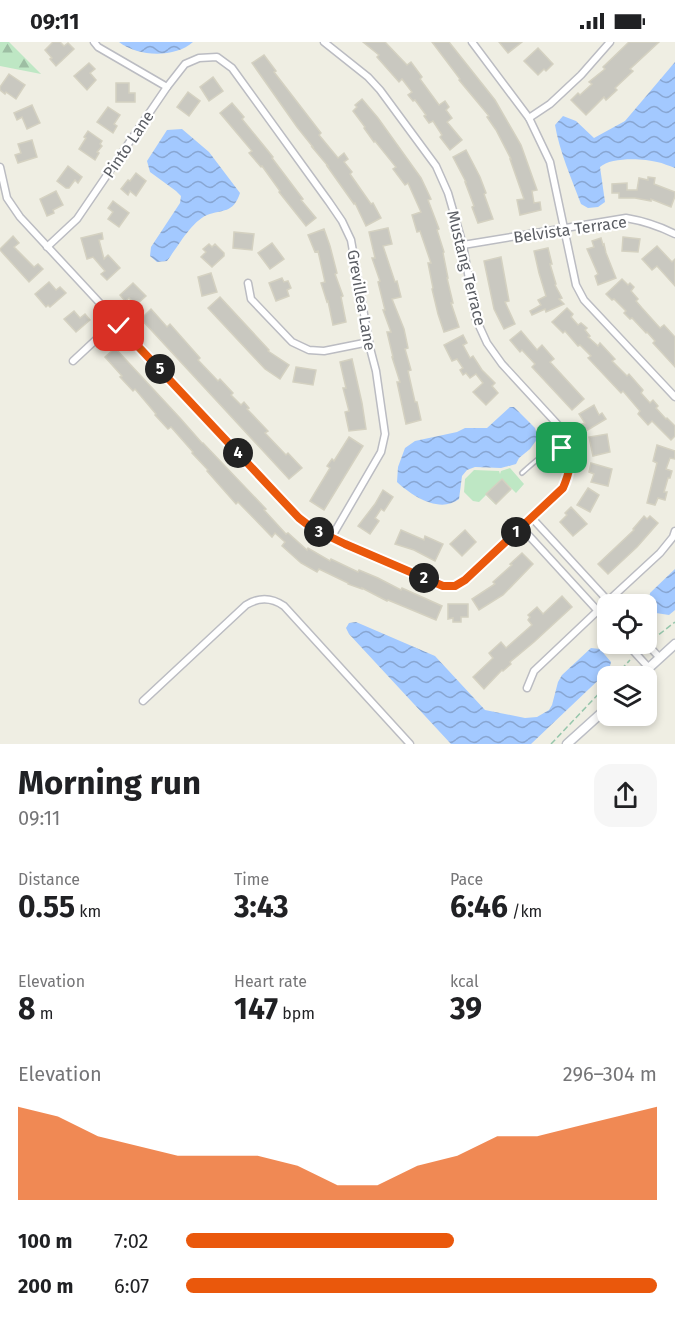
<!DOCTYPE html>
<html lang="en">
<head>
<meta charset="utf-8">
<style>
  :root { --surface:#fff; --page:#f6f6f6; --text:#202124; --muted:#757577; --accent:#ea580c }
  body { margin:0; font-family:"Fira Sans",sans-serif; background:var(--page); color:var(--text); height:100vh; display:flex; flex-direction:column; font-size:22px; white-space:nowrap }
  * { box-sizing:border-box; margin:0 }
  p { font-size:20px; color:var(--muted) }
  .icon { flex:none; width:33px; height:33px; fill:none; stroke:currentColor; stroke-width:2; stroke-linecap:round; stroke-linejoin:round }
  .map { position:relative; height:702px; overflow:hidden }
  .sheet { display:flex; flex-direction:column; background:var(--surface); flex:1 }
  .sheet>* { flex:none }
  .fabs { position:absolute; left:597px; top:552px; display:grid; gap:12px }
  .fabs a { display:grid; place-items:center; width:60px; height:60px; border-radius:12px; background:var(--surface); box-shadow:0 3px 9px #0003; font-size:30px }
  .pin { position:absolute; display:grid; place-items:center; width:51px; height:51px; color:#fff; margin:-26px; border-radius:12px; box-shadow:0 3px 9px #0006 }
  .km { position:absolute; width:30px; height:30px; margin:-15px; border-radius:50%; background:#222; color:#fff; font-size:16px; line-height:30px; text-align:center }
  .round { display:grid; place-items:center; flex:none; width:63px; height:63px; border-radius:18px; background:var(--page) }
  .overview { display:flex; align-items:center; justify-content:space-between; height:102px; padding:0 18px }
  h1 { font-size:33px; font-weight:700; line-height:45px }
  .figures { display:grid; grid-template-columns:repeat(3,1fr); gap:9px; height:102px; padding:6px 18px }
  .figures div { display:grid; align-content:center }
  .figures b { font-size:30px; font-weight:700 }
  .figures small { font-size:16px; font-weight:400 }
  .figures p { font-size:16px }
  .chart { height:168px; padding:12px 18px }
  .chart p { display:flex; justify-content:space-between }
  .chart svg { width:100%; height:108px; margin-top:6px; fill:var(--accent); opacity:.7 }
  ul { padding:0 18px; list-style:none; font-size:20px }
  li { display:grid; grid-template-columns:96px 72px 1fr; align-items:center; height:45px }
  li i { height:15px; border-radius:8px; background:var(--accent) }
  .status { display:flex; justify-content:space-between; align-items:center; height:42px; padding:0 30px; background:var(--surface); direction:ltr }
  .status svg { height:16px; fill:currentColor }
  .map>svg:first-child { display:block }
</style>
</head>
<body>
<div class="status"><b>09:11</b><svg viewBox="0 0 49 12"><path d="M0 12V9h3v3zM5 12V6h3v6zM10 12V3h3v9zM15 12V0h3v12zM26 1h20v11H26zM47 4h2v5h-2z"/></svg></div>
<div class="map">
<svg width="675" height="702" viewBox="0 0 675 702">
  <defs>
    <pattern id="forest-firs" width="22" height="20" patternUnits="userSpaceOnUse" patternTransform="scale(1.5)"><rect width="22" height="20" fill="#bee7c4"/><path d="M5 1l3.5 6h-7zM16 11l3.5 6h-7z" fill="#9dbea3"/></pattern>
    <pattern id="water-waves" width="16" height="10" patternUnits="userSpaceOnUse" patternTransform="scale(1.5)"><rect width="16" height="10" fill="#a3c9ff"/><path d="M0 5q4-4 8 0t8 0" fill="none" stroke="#88a6d2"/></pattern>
  </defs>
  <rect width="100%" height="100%" fill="#efeee3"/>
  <path fill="url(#forest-firs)" d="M0,0H9L41,32L0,24Z"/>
  <path fill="#bee7c4" d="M510,426L524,442L516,451L506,441L511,448L495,462L486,453L479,460L473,459L464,450L465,437L474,428L499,429L500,432L501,429Z"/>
  <g fill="url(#water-waves)">
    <path d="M119,0H193C175,16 138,15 119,0Z"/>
    <path d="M675,20V126C669,124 663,121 657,120C643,116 610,115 600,125L605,160L598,165L588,166L581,162C572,138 559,108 555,83L563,74L576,79L594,96L625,79Z"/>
    <path d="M182,87L209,110L240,151C233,172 223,167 207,173C191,180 177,206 167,219L157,220L150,214L151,205L180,161L181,154L176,149L150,130L147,119L167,88Z"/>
    <path d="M510,365H514L535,386L538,396L530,407L519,416L516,422L501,426L475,425L467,428L462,434L459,457C440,472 412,454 397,440L398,425L405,406L415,399L457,390L465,386H487Z"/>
    <path d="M675,527V568L669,573L656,571L648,564L650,551Z"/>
    <path d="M356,580L435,614L485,668L525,676L537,675L549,668L552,663L558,640L562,633L591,606L600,607L611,620L609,628L531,702H451L349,592L346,586L349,581Z"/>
  </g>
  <g fill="#c9c8c0" stroke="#d4d1c1" stroke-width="1.5">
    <path d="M53,0H60L64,4L68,1L74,7L56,24L50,17L52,16L45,8Z"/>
    <path d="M363,0H385L407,23L411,20L422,35L420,37L439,63L445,59L449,65L446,68L452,76L447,80L462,98L450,108L440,95L442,93L433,79L429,81L424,74L426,73L415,58L413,59L408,53L412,50L402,37L399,40L377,15L379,13Z"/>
    <path d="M432,0H449L495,58L521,103L537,148L532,149L534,161L540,160L541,168L520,173L517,158L524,157L510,117H511L496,88L487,75L489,74L459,38L460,37Z"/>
    <path d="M499,0H522L508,11Z"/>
    <path d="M629,0H659L630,27L633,29L615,46L617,48L606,58L604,55L586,73L571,58L578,51L580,53L592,42L589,40L605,27L603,25Z"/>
    <path d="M538,6L553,22L546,29L544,27L538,33L524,19Z"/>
    <path d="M264,13L276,29L274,30L321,91L319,93L338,116L344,111L348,117L344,120L352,130L350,132L371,162L373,161L381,176L366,184L355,161L354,162L327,124H328L312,105H313L297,85L252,21Z"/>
    <path d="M89,21L95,27L90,31L96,38L87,48L74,34Z"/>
    <path d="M9,32L25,43L16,57L6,50L5,52L0,48V45Z"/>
    <path d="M213,35L223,49L209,59L200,45Z"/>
    <path d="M116,41H129V51H135V60H116Z"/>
    <path d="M188,50L200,59L189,74L177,65Z"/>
    <path d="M362,57L378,76L421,136L431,157L428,158L439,187L437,188L444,210L443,211L448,236H447L453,261H451L459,285L444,290L438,272L432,247L433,246L428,221H431L420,189L417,190L412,173L421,170L408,141L405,143L393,127L396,125L375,99L374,100L364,86L365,85L353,69L357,65L355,63Z"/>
    <path d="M232,61L244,75L242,77L273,115L272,116L303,157L301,158L316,176L306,184L279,150L280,149L262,124L261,125L249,111L252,109L220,71Z"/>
    <path d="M32,63L40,81L27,87L22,75L17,78L14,71Z"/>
    <path d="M108,65L120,73L114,82L117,84L113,91L97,80Z"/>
    <path d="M88,89L102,99L100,102L102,104L97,110L99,111L95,118L79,107L86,96L84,95Z"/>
    <path d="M32,98L37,115L18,121L15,113L21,111L18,102Z"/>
    <path d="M466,108L480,135L486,151L484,152L493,177L478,181L472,165L474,164L465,140H466L453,115Z"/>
    <path d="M68,124L82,135L78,141L75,138L69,146H66L57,139Z"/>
    <path d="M136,131L146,139L136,154L130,149L128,153L121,147L128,138L130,139Z"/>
    <path d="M648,135L655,136L654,142L675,150V154L671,165L651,157V159L635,156H619V151H612V142L627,141V148H637L639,136L648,138Z"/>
    <path d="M56,149L63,163L53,168L54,171L47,174L40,157Z"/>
    <path d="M113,159L129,171L119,185L108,177L113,170L108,166Z"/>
    <path d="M388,186L392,202L383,204L395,240L397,239L401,255L392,257L404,287L408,306L405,307L411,328L408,329L415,360H417L421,378L406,382L397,340H400L392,315H393L387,290H391L383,268H385L378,240L380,239L372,216H375L369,190Z"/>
    <path d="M324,187L330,204L337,231L335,232L343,254L341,255L346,280L333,283L328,259L327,260L321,241L325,240L318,209L315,210L308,193Z"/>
    <path d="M234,190L254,192L252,208L233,206Z"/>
    <path d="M102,191L103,197L99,198L104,217L108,213L120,226L107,238L101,232L105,229L93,215L87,217L81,196Z"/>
    <path d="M13,194L19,201L14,205L34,225L38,222L43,227L29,240L0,208V207Z"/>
    <path d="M623,195L640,197L638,210L622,209Z"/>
    <path d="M601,196L603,203L604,202L606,211L616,236L598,243L595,234L598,232L587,207L594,205L592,199Z"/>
    <path d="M272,201L284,217L270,227L258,211Z"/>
    <path d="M209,202L212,205L215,202L224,211V214L212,225L201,215L206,210L203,207Z"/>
    <path d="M657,204L672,220L675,217V244L657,224L652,228L642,217Z"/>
    <path d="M548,206L552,222H550L556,242L555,243L562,256L559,257L564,262L546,270L545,267L532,273L530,269L541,263L538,258L546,254L539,231L534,209Z"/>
    <path d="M501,215L509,259L505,260L515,282L504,287L494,267L484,219Z"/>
    <path d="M211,231L217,250L202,254L198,235Z"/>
    <path d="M282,236L284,240L288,239L291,246L287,248L289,254L276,259L269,241Z"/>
    <path d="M622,237L628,243L630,241L634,245L631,249L638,257L636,259L642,266L660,286L664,283L675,295V325L653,301L655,299L647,290L646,291L632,276L630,277L624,271L626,269L614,257L612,258L606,252Z"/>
    <path d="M49,240L56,248L60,245L66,251L50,265L48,263L46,265L35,252Z"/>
    <path d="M133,241L146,254L136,263L129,256L125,259L120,253Z"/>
    <path d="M220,255L269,308L268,309L289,323L280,337L265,327L208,266Z"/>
    <path d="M567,266L573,272L571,275L578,283L581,281L587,286L585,288L590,294L588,295L598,304L600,301L615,317L612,319L627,334L629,332L643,348L641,351L650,361L653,358L658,364L656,366L666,377L667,376L675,384V394L671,398L652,379L648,383L638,372L640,369L623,349L621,351L588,316L591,314L580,303L578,304L565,289L563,291L552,280Z"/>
    <path d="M151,267L167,285L170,282L200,316L198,318L218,339L220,337L233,351L231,353L241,363L244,360L249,366L247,367L268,389L265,391L286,413L288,411L302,426L289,437L141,277Z"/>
    <path d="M74,269L80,276L85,272L90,278L76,290L64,277Z"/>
    <path d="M521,289L537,308L542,303L554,317L550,320L584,357L572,368L532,325L535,322L522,308L520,310L510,298Z"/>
    <path d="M463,293L467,301L463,303L470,316L473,314L482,328L495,341L492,344L498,351L486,363L473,350L483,341L476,332L470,336L466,331L463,333L460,328L463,326L457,317L452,319L444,303Z"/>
    <path d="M115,306L180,376L202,401H203L266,467L264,468L286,492L288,491L307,508L308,506L330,519L331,517L358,530L359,528L378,536L401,548L402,546L442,564L436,578L388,558L387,559L362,546V547L348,542V541L319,527L317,530L301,521L282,504L285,500L275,491L272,495L238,460L236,462L207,429L208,428L192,411L193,410L171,385L168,387L155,373L156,372L135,347L133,349L120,335L122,334L105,315Z"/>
    <path d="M352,317L362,361L366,387L349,389L345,370L349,369L343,346H346L340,320Z"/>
    <path d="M296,325L316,328L313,343L293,340Z"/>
    <path d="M594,363L599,373L602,371L606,377L586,389L582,382L585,381L579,372Z"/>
    <path d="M607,392L610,410L593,414L589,395Z"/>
    <path d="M349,395L363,404L324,468L310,459L330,426L327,424L332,417L334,419Z"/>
    <path d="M657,403L675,409V417L670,416L666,427L672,429L670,436H668L664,450H667L665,458L658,456L655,463L647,461L657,421L653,419Z"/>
    <path d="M591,421L612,427L608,444L591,440L594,432L589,430Z"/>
    <path d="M502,437L511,447L496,462L486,452Z"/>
    <path d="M588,446L599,453L590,470L577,463Z"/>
    <path d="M383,448L393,455L384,469L381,467L375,476L379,479L370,492L358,484L375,462Z"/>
    <path d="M571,465L587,482L573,494L560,480L567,473L565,471Z"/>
    <path d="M644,474L647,477L650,474L658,481L637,505L608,532L598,522L634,488L633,487Z"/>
    <path d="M401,488L424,498L425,494L443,502L435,519L414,508L395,502Z"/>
    <path d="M465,488L476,500L462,514L450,502Z"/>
    <path d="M522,511L533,522L503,553L479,568L472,557L495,542L493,540L512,523L510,522Z"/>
    <path d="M562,554L572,565L534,600L510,620L511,622L503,629L502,628L484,647L473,635L493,616L489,611L501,600L506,606L532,583L528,578L530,575L528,573L537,565L543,572Z"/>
    <path d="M448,562H468V575H461V580H453V576L448,577Z"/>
  </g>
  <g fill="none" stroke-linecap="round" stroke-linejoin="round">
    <defs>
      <path id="lane" d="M522,431C539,416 545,408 569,405"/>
      <g id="street">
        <path d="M94,0L98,5L167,45"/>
        <path d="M472,0L529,76L550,120L576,243L584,258L675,355"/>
        <path d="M529,76L550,62L581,33L610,0"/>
        <path d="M0,125L7,156L20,175L299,476L312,486L345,502L443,544H455L465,538L563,446L569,431L571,414L568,399L559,384L502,322L487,301L476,277L463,203L448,151L436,124L380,48L368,35L324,0"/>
        <path d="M463,203L626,176C644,179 659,184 675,192"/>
        <path d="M47,205L77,177L167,45L185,22L199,16L217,15L232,26L329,160L342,179L351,198L370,306L376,329L385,392L381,410L331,496"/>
        <path d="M248,241L251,257L292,300L309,308L324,309L369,300"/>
        <path d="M73,319L116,279"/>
        <path d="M532,476L611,562"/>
        <path d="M521,485L608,580"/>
        <path d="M646,601L660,616"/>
        <path d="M627,602L649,626"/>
        <path d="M527,646L534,629L608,559L660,511L673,495L675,489"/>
        <path d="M143,659L246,563C259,555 271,555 284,564L410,702"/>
      </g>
      <g id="secondary">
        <path d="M640,634L675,602"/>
        <path d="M567,702L608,665"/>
      </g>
    </defs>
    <use href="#lane" stroke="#bbbcc2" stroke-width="6"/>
    <use href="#street" stroke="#bbbcc2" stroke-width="9"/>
    <use href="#secondary" stroke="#bcbec5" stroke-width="11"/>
    <g stroke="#96c6ab" stroke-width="1.5" stroke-dasharray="6 3" stroke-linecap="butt">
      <path d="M652,598L675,580"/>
      <path d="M615,634L630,618"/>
      <path d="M551,702L608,642"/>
    </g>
    <use href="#lane" stroke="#fff" stroke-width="3"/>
    <use href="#street" stroke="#fff" stroke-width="6"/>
    <use href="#secondary" stroke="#fff" stroke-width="8"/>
  </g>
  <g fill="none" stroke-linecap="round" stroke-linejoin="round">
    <defs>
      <path id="route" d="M119,284L282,458L299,476L312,486L345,502L443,544H455L465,538L563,446C569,432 572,420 569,405L562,406"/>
    </defs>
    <use href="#route" stroke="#fff" stroke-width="12"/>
    <use href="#route" stroke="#ea580c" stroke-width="8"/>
  </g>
  <g text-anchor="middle" stroke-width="4.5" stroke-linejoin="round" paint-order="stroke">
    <g font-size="16" fill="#5b5e64" stroke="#fff">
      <text transform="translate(128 102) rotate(-56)" y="6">Pinto Lane</text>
      <text transform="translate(570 187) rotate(-8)" y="6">Belvista Terrace</text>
      <text transform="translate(467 226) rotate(76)" y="6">Mustang Terrace</text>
      <text transform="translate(362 258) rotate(80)" y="6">Grevillea Lane</text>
    </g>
  </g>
</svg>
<div class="fabs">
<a><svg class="icon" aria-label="locate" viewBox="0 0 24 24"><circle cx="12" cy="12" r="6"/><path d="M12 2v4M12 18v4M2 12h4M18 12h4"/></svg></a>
<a><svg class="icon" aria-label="layers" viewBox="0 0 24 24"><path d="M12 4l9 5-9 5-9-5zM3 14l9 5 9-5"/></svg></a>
</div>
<div class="pin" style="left:562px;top:406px;background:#1e9e55"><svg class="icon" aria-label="arrive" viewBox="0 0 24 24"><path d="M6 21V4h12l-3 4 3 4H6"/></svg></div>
<div class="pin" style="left:119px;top:284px;background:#d93025"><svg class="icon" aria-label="check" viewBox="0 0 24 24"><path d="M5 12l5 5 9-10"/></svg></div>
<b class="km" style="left:516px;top:490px">1</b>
<b class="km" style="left:424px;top:536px">2</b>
<b class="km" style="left:319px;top:490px">3</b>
<b class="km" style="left:238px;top:411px">4</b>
<b class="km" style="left:160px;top:327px">5</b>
</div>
<section class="sheet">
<div class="overview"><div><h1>Morning run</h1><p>09:11</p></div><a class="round"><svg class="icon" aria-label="share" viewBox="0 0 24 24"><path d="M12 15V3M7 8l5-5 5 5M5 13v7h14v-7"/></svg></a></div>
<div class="figures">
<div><p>Distance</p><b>0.55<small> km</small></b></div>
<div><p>Time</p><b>3:43</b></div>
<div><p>Pace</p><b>6:46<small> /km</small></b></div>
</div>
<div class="figures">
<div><p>Elevation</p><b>8<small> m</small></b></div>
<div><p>Heart rate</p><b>147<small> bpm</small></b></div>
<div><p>kcal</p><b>39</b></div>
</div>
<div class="chart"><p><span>Elevation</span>296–304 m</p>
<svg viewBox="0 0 160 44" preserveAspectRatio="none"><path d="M0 44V6L10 10L20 18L30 22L40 26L50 26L60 26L70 30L80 38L90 38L100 30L110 26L120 18L130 18L140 14L150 10L160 6V44z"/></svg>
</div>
<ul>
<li><b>100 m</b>7:02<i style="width:57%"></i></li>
<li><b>200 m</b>6:07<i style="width:100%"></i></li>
</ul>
</section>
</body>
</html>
